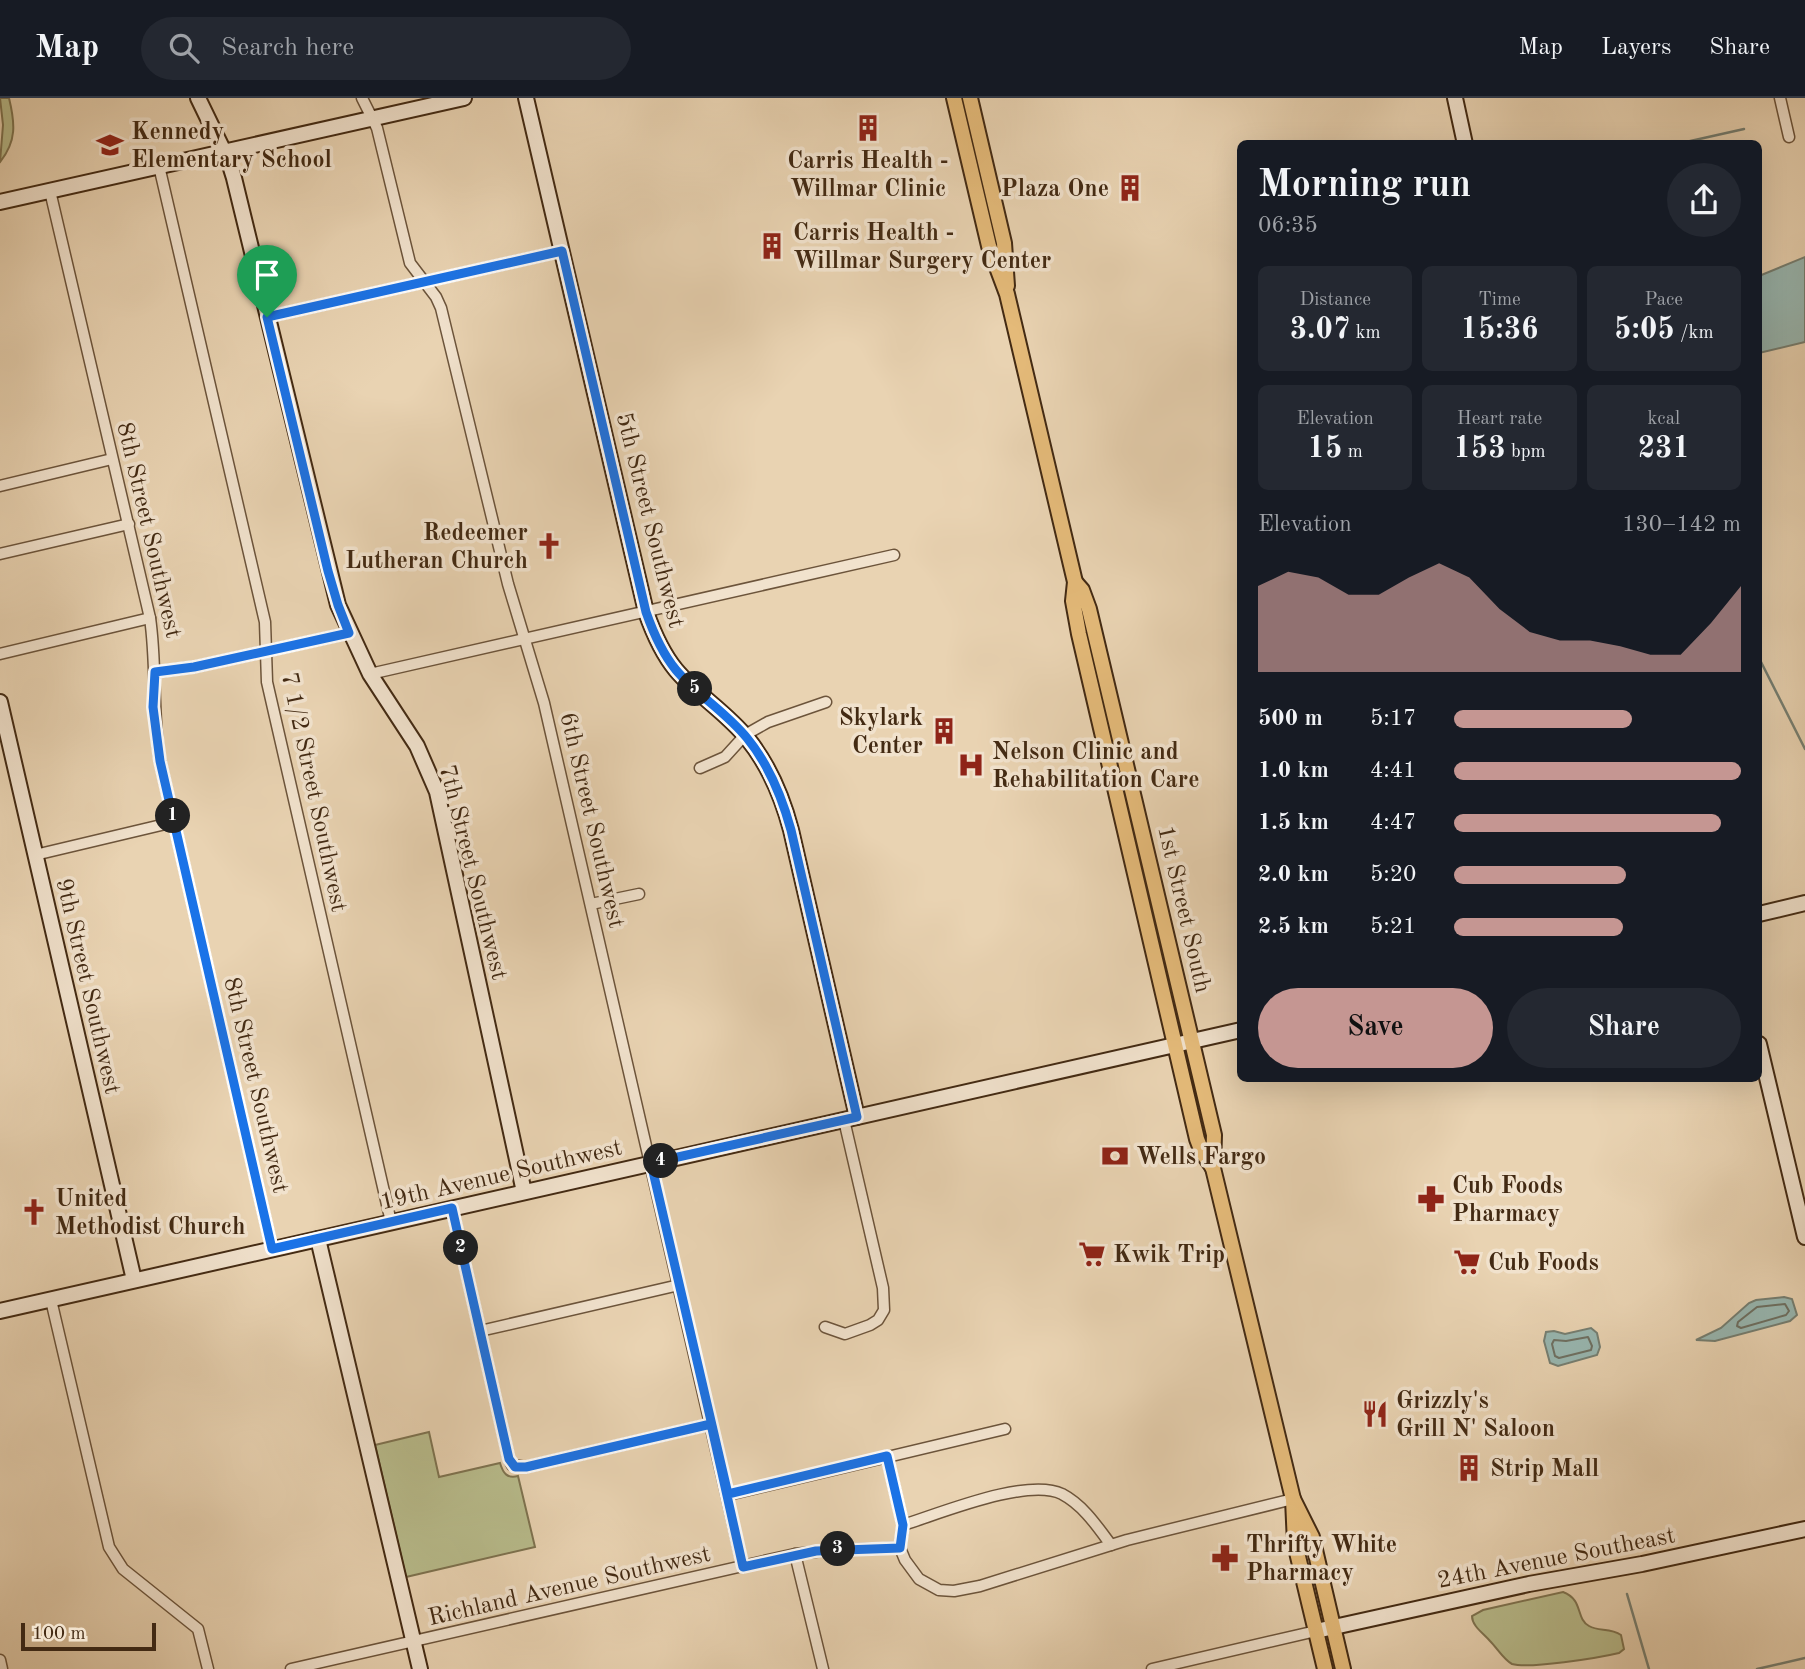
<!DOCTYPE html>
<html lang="en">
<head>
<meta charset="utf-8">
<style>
  :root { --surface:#171b24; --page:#242831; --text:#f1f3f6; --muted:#9ea1a6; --line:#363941; --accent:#c59692 }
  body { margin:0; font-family:"Old Standard TT",serif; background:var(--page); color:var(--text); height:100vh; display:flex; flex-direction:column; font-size:26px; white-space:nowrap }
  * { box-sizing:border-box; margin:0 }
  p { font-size:23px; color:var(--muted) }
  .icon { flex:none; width:38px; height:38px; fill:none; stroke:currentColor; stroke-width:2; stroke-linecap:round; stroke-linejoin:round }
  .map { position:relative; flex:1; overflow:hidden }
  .drawer { position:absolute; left:1237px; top:42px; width:525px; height:942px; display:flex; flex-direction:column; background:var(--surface); border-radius:10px; box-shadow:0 7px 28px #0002 }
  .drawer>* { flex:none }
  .scale { position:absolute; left:21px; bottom:18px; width:135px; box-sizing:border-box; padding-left:7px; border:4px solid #432a13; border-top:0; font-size:19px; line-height:24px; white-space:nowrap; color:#432a13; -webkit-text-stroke:5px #f1e2cd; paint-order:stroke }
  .pin { position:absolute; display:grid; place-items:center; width:60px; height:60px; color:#fff; margin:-72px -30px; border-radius:50% 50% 50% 0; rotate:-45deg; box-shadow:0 0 7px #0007 }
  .pin .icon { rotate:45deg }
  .km { position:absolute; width:35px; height:35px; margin:-18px; border-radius:50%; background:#222; color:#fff; font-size:19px; line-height:35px; text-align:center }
  .round { display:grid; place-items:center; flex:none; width:74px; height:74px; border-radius:37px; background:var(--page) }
  .head { display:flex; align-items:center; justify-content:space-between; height:119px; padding:0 21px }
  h1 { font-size:38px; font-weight:700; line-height:52px }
  .metrics { display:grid; grid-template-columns:repeat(3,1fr); gap:10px; height:119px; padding:7px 21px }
  .metrics div { display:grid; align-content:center; border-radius:10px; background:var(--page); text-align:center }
  .metrics b { font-size:30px; font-weight:700 }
  .metrics small { font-size:19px; font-weight:400 }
  .metrics p { font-size:19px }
  .chart { height:196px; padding:14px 21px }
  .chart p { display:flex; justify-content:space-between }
  .chart svg { width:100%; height:126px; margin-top:7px; fill:var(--accent); opacity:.7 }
  .cta { display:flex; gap:14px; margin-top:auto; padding:14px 21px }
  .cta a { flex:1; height:80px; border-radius:42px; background:var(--accent); color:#111; font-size:28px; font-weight:700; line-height:80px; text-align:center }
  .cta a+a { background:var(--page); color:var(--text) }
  ul { padding:0 21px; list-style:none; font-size:23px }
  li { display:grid; grid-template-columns:112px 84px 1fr; align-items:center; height:52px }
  li i { height:18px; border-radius:9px; background:var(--accent) }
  header { display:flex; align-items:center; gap:42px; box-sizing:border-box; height:98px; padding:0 35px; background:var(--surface); border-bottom:2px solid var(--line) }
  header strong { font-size:33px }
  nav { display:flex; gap:38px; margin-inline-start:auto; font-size:24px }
  .search { width:490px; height:63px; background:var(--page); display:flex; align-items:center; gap:18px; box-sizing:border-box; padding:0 24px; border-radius:38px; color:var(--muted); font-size:26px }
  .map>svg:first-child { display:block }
</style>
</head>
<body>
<header>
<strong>Map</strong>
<div class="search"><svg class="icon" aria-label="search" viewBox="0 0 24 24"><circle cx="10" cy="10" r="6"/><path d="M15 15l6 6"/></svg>Search here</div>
<nav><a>Map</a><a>Layers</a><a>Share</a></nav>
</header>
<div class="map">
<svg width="1805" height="1571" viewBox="0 0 1805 1571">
  <rect width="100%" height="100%" fill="#e9d3b2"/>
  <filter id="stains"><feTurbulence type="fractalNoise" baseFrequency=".00286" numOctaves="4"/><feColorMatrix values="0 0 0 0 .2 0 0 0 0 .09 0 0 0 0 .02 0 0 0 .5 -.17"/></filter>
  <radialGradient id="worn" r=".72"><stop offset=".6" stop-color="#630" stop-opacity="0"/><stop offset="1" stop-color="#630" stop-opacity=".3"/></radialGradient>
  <g fill="#b8bc8c" stroke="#7e7350" stroke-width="2">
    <path d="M0,0H9C15,25 17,43 0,64L3,27Z"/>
    <path d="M429,1334L439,1379L500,1365C503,1375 507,1381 518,1378L535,1449L406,1479L375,1347Z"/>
    <path d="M1563,1494C1584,1502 1575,1520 1589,1528C1599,1534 1610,1529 1621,1537L1624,1551L1619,1555C1598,1560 1529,1571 1512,1566C1504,1562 1497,1550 1490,1543C1483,1535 1472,1528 1472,1518L1483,1512Z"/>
  </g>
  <g fill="#98b7b1" stroke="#767f72" stroke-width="2">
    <path d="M1805,159V244L1759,255V178Z"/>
    <path d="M1784,1199L1792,1201L1797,1217L1790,1223L1715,1243L1696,1242L1721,1230L1749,1205L1756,1202Z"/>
    <path d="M1591,1230L1597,1235L1600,1249L1597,1257L1558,1268L1550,1265L1544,1243L1546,1234L1554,1233L1565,1236Z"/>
  </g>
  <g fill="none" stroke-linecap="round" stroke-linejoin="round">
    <g stroke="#6e7062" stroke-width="2">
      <path d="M1785,1206L1789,1213L1786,1217L1741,1230L1737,1228L1738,1224L1757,1209Z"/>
      <path d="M1588,1239L1592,1248L1591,1252L1559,1260L1555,1258L1552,1246L1554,1242L1566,1243Z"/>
    </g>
    <g stroke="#767f72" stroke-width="2.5">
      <path d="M1677,46L1744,31"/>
      <path d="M1759,560L1805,651"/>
      <path d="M1627,1496L1649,1571"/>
      <path d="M1757,1571L1805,1560"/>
    </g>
    <defs>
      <g id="street">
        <path d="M362,0L377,30L410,165L436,199L441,210L508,486L544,605L743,1469"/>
        <path d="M1780,0L1789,39"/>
        <path d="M159,68L265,524L267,584L391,1124"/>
        <path d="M50,93L150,520C157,568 152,615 160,663L272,1151"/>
        <path d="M267,219L562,153"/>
        <path d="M0,388L112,361"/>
        <path d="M0,456L129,426"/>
        <path d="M0,556L150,520"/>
        <path d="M155,574L194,569L349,535"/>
        <path d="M370,576L894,457"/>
        <path d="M700,670L725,659L745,637L768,624L826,604"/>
        <path d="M35,757L174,724"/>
        <path d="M591,806L639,796"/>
        <path d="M452,1110L509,1361L512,1367L526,1369L711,1326"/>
        <path d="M51,1202L109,1449L123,1471L198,1531L208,1571"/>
        <path d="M825,1229L845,1236L870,1227L878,1222L884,1212L883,1190L844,1022"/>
        <path d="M480,1233L679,1187"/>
        <path d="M887,1358L903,1427L900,1450L905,1462L919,1481L939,1492L954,1493L980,1488L1127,1442L1293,1401"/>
        <path d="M728,1397L1005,1331"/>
        <path d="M903,1427C939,1416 1027,1379 1062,1396C1083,1407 1097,1428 1111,1447"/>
        <path d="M795,1456L823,1571"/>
        <path d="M0,1562L2,1571"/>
        <path d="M291,1571L795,1456L832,1452L900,1450"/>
        <path d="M1152,1571L1316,1533"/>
      </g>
      <g id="secondary">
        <path d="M198,0L229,64L234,80L338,507L370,576L417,648L437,694L524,1094"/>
        <path d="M526,0L646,514C653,534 662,555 676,572C697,597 726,614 747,640C769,667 782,698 791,732L857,1019"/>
        <path d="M1455,0L1465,46"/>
        <path d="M0,104L464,0"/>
        <path d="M0,604L134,1182"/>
        <path d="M1759,816L1805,805"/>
        <path d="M1759,946L1805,1139"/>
        <path d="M318,1141L420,1571"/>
        <path d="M0,1213L1241,932"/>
        <path d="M1316,1533L1529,1486L1642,1466L1805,1431"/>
      </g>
      <g id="primary">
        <path d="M954,0L989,148L1007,196L1075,484L1073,503L1079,536L1197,1041L1202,1054L1213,1070"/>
        <path d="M970,0L1004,145L1007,188"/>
        <path d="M1075,484L1082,492L1089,511L1214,1037L1213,1070L1293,1401L1295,1446L1325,1571"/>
        <path d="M1293,1401L1312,1439L1343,1571"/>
      </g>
    </defs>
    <use href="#street" stroke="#6c543b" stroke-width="13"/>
    <use href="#secondary" stroke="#432a13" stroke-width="18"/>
    <use href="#primary" stroke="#432a13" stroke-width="18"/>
    <use href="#street" stroke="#f1e2cd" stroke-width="10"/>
    <use href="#secondary" stroke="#f1e2cd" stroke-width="14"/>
    <use href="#primary" stroke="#e4ba79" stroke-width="14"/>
  </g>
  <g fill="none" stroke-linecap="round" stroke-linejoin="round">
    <defs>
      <path id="route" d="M267,219L328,473L338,507L349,535L194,569L155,574L153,609L160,663L272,1151L452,1110L509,1361L515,1369H526L711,1326L743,1469L816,1453L900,1450L903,1427L887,1358L728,1396L651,1065L857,1019L791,732C782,699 769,667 747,640C726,614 697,597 676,572C662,555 653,534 646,514L562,153L267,219"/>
    </defs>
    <use href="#route" stroke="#fff" stroke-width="14"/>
    <use href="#route" stroke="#1a73e8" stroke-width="9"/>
  </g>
  <defs>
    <symbol id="building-bare" viewBox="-9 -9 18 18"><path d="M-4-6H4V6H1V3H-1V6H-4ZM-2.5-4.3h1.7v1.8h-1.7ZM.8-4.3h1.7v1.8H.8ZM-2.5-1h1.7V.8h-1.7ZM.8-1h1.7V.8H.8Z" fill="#8f2418" stroke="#f1e2cd" stroke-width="2.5" paint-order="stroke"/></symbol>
    <symbol id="school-bare" viewBox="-9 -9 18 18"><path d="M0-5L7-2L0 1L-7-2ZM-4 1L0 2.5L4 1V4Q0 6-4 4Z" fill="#8f2418" stroke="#f1e2cd" stroke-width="2.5" paint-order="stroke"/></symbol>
    <symbol id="church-bare" viewBox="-9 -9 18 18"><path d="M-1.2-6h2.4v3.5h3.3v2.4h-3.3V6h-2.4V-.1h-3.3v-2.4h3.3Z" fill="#8f2418" stroke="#f1e2cd" stroke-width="2.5" paint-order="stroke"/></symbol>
    <symbol id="hospital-bare" viewBox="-9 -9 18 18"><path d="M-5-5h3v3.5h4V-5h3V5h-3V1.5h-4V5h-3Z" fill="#8f2418" stroke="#f1e2cd" stroke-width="2.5" paint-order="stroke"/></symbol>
    <symbol id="bank-bare" viewBox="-9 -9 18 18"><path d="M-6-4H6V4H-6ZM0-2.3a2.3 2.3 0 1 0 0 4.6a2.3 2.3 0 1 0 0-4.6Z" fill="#8f2418" stroke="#f1e2cd" stroke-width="2.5" paint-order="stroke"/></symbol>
    <symbol id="pharmacy-bare" viewBox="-9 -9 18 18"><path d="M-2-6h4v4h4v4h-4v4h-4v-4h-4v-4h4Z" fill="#8f2418" stroke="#f1e2cd" stroke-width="2.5" paint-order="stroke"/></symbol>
    <symbol id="supermarket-bare" viewBox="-9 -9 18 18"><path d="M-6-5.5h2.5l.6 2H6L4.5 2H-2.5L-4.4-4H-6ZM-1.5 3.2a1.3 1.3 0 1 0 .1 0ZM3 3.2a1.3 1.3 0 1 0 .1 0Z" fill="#8f2418" stroke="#f1e2cd" stroke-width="2.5" paint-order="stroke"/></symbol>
    <symbol id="restaurant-bare" viewBox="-9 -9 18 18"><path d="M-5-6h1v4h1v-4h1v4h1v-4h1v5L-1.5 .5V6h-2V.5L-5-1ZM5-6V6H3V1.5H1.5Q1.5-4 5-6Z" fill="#8f2418" stroke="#f1e2cd" stroke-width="2.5" paint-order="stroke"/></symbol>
  </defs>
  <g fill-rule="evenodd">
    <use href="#building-bare" x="849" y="11" width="38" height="38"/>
    <use href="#school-bare" x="91" y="28" width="38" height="38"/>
    <use href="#building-bare" x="1111" y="71" width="38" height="38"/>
    <use href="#building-bare" x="753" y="129" width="38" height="38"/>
    <use href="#church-bare" x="530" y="429" width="38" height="38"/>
    <use href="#building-bare" x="925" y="614" width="38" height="38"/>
    <use href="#hospital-bare" x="952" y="648" width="38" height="38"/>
    <use href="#bank-bare" x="1096" y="1039" width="38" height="38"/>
    <use href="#pharmacy-bare" x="1412" y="1082" width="38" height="38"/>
    <use href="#church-bare" x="15" y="1095" width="38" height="38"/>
    <use href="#supermarket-bare" x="1073" y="1137" width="38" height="38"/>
    <use href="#supermarket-bare" x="1448" y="1145" width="38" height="38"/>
    <use href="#restaurant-bare" x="1356" y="1297" width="38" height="38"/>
    <use href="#building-bare" x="1450" y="1351" width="38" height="38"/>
    <use href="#pharmacy-bare" x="1206" y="1441" width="38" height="38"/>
  </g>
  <g text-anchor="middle" stroke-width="7" stroke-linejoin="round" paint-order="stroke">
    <g font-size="24" font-weight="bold" fill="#432a13" stroke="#f1e2cd" text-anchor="start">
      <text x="131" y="41">Kennedy<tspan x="131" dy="28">Elementary School</tspan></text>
      <text x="868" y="70" text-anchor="middle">Carris Health -<tspan x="868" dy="28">Willmar Clinic</tspan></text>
      <text x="1109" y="98" text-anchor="end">Plaza One</text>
      <text x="793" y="142">Carris Health -<tspan x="793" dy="28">Willmar Surgery Center</tspan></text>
      <text x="528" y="442" text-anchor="end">Redeemer<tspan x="528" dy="28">Lutheran Church</tspan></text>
      <text x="923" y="627" text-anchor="end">Skylark<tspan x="923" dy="28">Center</tspan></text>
      <text x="992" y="661">Nelson Clinic and<tspan x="992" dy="28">Rehabilitation Care</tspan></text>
      <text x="1136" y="1066">Wells Fargo</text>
      <text x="1452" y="1095">Cub Foods<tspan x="1452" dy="28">Pharmacy</tspan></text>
      <text x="55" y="1108">United<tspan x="55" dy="28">Methodist Church</tspan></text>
      <text x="1113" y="1164">Kwik Trip</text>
      <text x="1488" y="1172">Cub Foods</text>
      <text x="1396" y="1310">Grizzly's<tspan x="1396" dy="28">Grill N' Saloon</tspan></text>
      <text x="1490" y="1378">Strip Mall</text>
      <text x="1246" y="1454">Thrifty White<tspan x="1246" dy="28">Pharmacy</tspan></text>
    </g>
    <g font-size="24" fill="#432a13" stroke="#f1e2cd">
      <text transform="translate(651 422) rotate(76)" y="8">5th Street Southwest</text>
      <text transform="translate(150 432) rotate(77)" y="8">8th Street Southwest</text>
      <text transform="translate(315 694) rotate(78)" y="8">7 1/2 Street Southwest</text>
      <text transform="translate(593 722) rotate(77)" y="8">6th Street Southwest</text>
      <text transform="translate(474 774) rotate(76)" y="8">7th Street Southwest</text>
      <text transform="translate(1185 811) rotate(77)" y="8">1st Street South</text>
      <text transform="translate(89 888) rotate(77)" y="8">9th Street Southwest</text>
      <text transform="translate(257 987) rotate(77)" y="8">8th Street Southwest</text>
      <text transform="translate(501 1076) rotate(-13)" y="8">19th Avenue Southwest</text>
      <text transform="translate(1556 1459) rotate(-11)" y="8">24th Avenue Southeast</text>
      <text transform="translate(569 1487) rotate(-13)" y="8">Richland Avenue Southwest</text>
    </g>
  </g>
  <rect width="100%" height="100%" filter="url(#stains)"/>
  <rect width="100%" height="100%" fill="url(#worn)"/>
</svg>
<div class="scale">100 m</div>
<div class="pin" style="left:267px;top:219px;background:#1e9e55"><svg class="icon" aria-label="arrive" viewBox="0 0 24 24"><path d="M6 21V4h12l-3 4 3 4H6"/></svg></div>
<b class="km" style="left:173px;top:718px">1</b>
<b class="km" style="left:461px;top:1150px">2</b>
<b class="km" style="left:838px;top:1451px">3</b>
<b class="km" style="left:661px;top:1063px">4</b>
<b class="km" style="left:695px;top:591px">5</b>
<section class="drawer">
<div class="head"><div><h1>Morning run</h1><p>06:35</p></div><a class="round"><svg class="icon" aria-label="share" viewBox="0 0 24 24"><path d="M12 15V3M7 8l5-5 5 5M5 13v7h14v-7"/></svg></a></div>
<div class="metrics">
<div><p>Distance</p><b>3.07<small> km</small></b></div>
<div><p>Time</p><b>15:36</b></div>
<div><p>Pace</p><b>5:05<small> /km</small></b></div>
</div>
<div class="metrics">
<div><p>Elevation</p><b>15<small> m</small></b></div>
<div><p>Heart rate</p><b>153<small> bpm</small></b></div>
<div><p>kcal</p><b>231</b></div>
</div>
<div class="chart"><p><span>Elevation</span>130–142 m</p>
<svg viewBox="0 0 160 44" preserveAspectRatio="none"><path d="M0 44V14L10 9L20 11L30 17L40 17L50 11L60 6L70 11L80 22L90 30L100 33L110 33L120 35L130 38L140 38L150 27L160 14V44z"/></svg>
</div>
<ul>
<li><b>500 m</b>5:17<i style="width:62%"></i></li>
<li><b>1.0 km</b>4:41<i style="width:100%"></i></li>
<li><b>1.5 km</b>4:47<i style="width:93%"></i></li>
<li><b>2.0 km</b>5:20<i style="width:60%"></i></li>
<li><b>2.5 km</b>5:21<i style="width:59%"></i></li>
</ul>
<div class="cta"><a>Save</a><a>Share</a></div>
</section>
</div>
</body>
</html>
